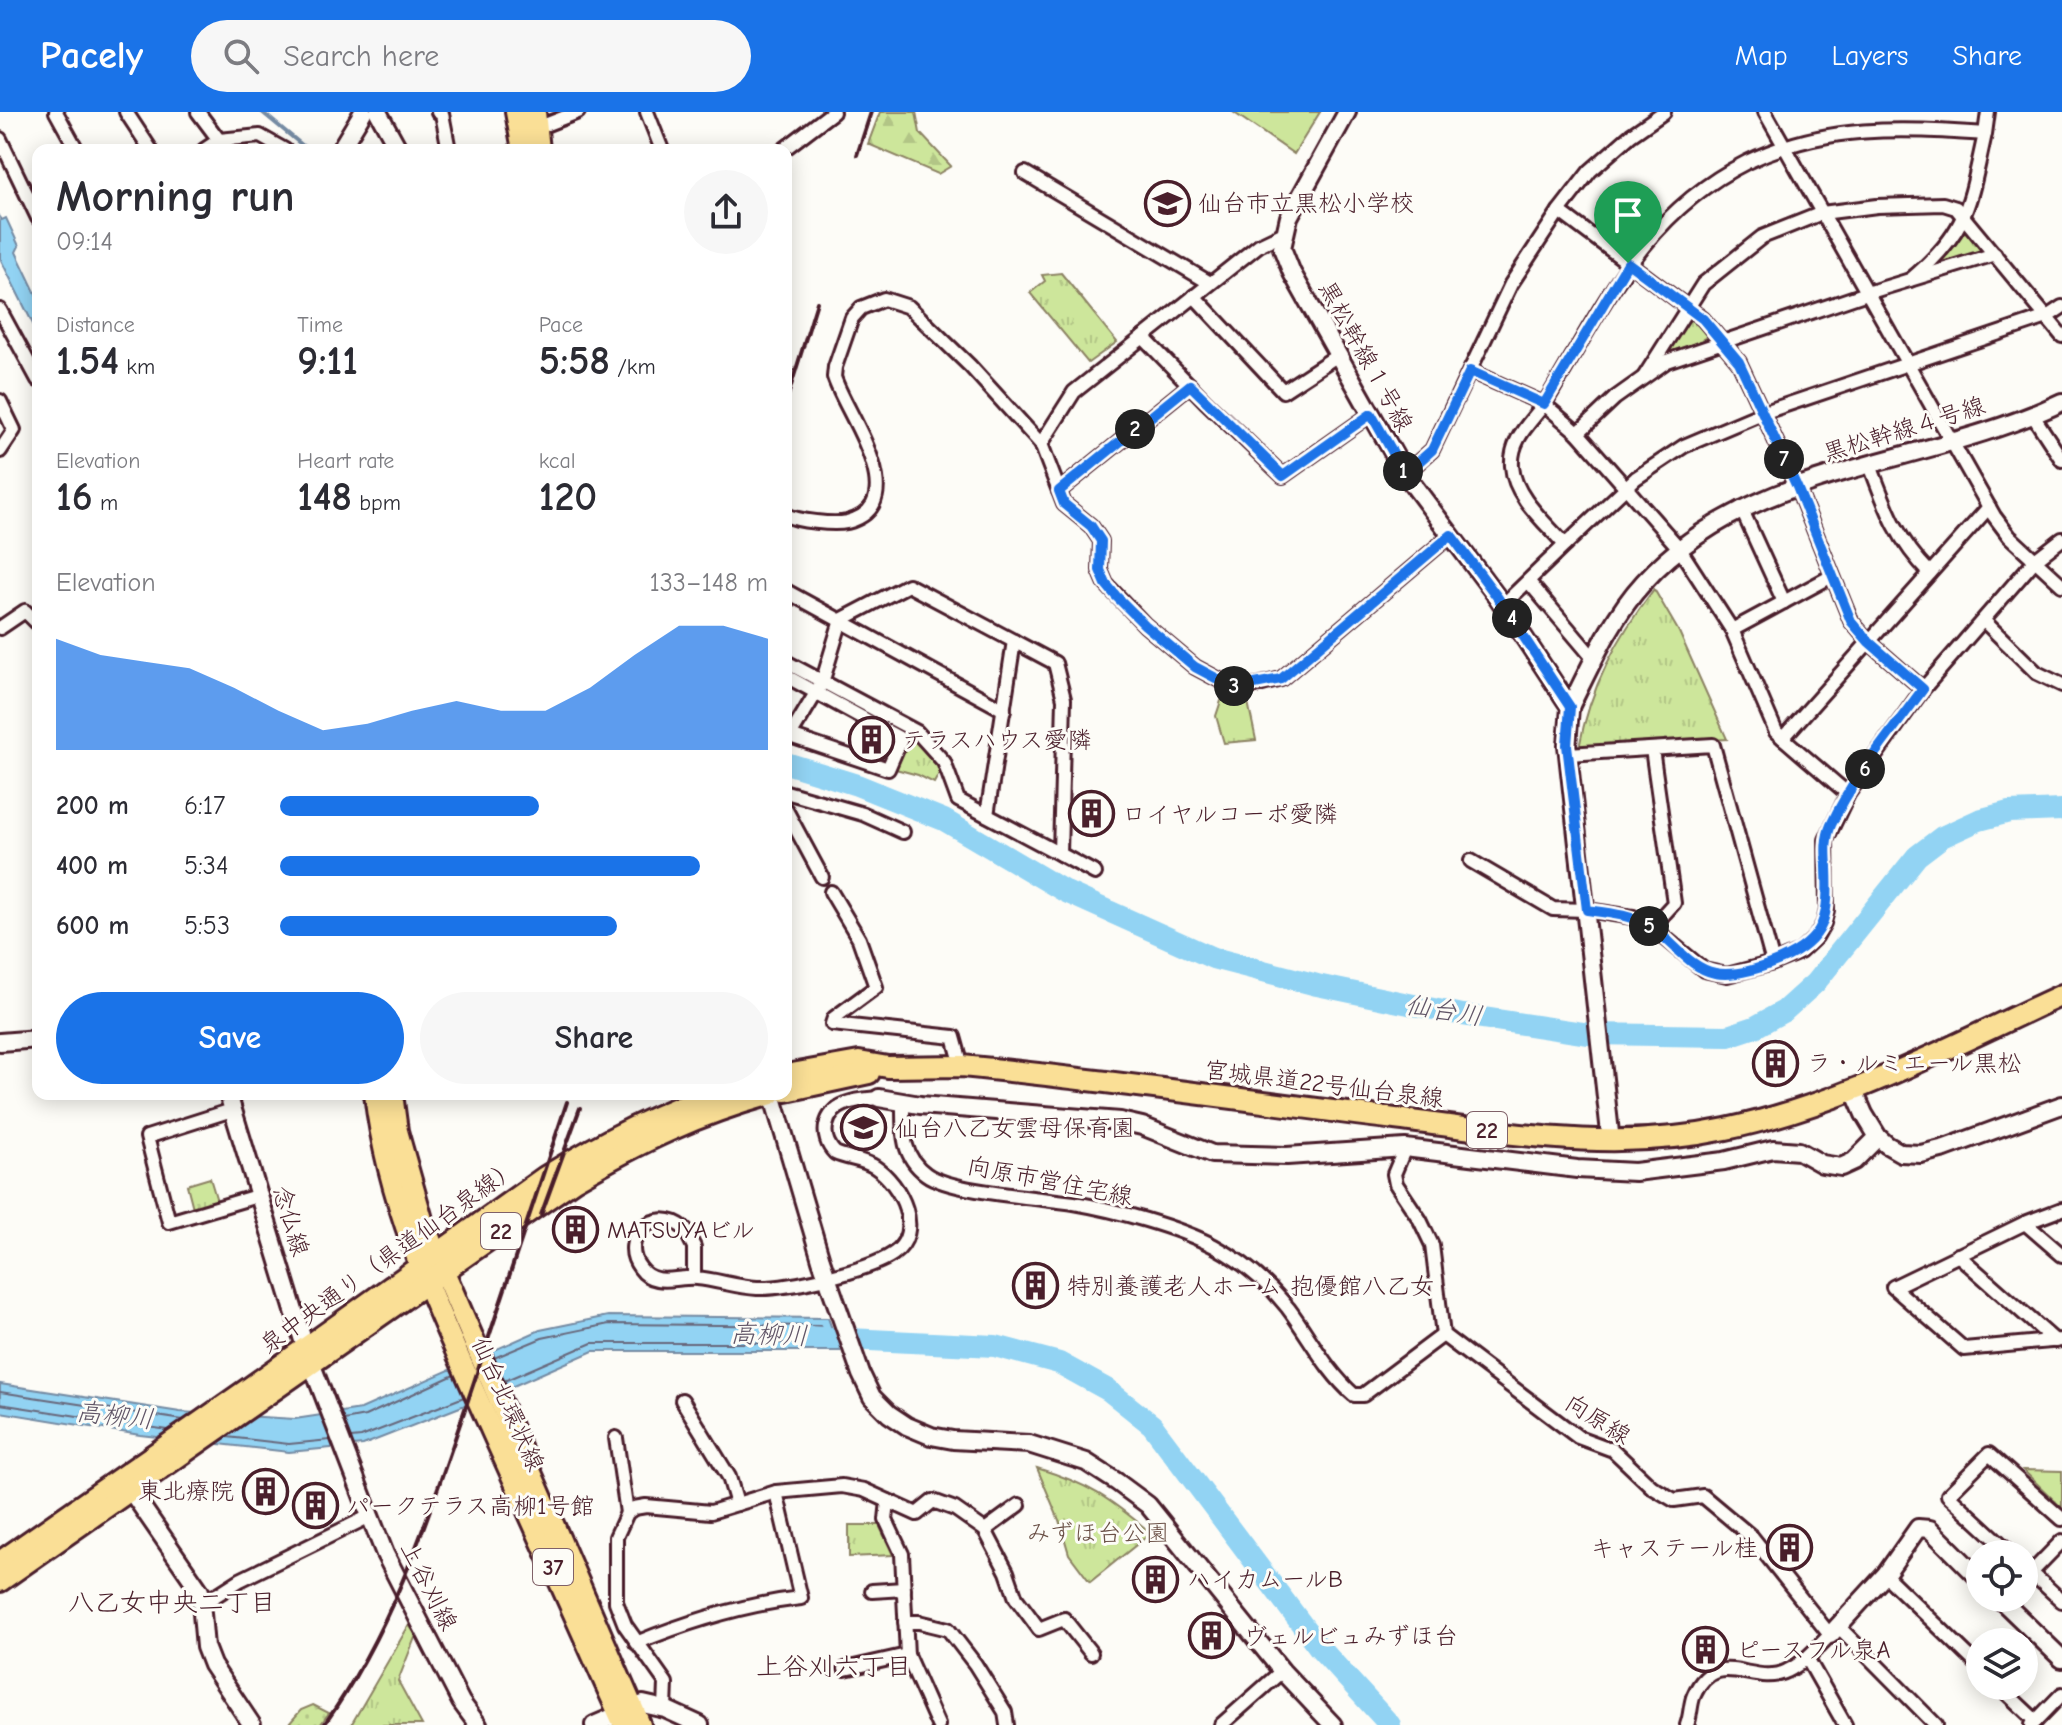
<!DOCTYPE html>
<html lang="en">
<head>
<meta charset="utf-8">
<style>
  :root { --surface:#fff; --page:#f7f7f7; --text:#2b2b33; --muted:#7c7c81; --accent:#1a73e8 }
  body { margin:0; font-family:"Comic Neue","Klee One",sans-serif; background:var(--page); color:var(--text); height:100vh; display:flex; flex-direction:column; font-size:30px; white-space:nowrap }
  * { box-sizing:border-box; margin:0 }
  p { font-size:26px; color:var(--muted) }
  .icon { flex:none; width:44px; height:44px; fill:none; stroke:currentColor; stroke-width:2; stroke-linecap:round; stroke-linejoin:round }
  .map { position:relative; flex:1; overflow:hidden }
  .details { position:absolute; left:32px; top:32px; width:760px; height:956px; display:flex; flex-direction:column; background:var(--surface); border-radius:16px; box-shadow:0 4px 20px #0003 }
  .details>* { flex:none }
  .controls { position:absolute; left:1966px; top:1428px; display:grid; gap:16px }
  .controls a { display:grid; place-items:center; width:72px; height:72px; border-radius:50%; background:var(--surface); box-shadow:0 4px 20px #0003; font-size:40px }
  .pin { position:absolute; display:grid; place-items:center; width:68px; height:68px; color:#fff; margin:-82px -34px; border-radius:50% 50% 50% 0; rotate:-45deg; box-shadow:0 0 8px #0007 }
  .pin .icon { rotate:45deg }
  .km { position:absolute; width:40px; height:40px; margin:-20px; border-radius:50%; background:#222; color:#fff; font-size:22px; line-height:40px; text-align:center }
  .round { display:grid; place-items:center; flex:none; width:84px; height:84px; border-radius:42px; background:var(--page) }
  .summary { display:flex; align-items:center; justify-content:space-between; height:136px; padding:0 24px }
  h1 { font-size:44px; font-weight:600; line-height:60px }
  .metrics { display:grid; grid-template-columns:repeat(3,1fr); gap:12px; height:136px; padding:8px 24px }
  .metrics div { display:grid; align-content:center }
  .metrics b { font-size:40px; font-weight:600 }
  .metrics small { font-size:22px; font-weight:400 }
  .metrics p { font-size:22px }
  .chart { height:224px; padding:16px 24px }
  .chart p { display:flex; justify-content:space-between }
  .chart svg { width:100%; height:144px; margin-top:8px; fill:var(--accent); opacity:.7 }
  .primary-button { display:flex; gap:16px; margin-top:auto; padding:16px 24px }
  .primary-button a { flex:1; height:92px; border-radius:48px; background:var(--accent); color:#fff; font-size:32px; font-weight:600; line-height:92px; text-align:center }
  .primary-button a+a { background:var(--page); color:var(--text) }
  ul { padding:0 24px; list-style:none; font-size:26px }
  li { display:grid; grid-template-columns:128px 96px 1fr; align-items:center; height:60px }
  li i { height:20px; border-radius:10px; background:var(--accent) }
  header { display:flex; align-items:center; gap:48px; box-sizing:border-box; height:112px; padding:0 40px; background:var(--accent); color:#fff }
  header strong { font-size:38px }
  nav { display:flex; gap:44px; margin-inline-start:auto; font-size:28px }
  .search { width:560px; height:72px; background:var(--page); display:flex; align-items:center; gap:20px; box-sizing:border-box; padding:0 28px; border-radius:44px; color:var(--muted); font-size:30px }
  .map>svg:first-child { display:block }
</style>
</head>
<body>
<header>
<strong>Pacely</strong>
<div class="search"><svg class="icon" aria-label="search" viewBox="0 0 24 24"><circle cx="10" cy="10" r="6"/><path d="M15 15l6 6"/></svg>Search here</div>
<nav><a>Map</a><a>Layers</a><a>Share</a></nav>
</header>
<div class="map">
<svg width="2062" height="1613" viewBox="0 0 2062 1613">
  <defs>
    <pattern id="forest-firs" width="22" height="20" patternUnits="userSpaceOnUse" patternTransform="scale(2)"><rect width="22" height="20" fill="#cde69b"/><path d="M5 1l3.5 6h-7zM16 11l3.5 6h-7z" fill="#b2c586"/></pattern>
    <pattern id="park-tufts" width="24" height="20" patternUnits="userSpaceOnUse" patternTransform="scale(2)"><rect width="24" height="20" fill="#cde69b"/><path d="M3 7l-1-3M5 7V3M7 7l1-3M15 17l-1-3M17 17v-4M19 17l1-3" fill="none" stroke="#b2c586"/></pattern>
    <pattern id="garden-dots" width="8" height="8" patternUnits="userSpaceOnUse" patternTransform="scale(2)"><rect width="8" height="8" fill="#cde69b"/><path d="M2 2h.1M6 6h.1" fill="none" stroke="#b2c586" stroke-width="1.8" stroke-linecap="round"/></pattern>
  </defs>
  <rect width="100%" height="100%" fill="#fdfcf7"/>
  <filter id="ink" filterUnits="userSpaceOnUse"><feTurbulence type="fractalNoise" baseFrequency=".0125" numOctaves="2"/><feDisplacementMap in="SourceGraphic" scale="16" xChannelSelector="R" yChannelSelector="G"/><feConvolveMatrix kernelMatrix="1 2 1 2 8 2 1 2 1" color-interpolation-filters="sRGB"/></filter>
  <g filter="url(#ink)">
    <path fill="#cde69b" stroke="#8c8263" stroke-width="2" d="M1233,0H1320L1294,42Z"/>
    <path fill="url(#forest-firs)" stroke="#8c8263" stroke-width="2" d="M880,0H916L920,21L951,54L938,62L868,32Z"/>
    <g fill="url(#park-tufts)" stroke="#8c8263" stroke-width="2">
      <path d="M1968,119L1981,134V140L1942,153L1940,149L1962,120Z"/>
      <path d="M1061,161L1117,230L1088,251L1030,181L1045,169L1042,163Z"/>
      <path d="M1688,202L1699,209L1711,224L1667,243L1664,241Z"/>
      <path d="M1654,477L1679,520L1727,627L1579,636C1590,575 1617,526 1654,477Z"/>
      <path d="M1224,580L1247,585L1256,628L1224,631L1216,604Z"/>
      <path d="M908,624L916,628L941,658L934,671L918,663L892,656Z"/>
      <path d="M210,1066L217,1089L193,1096L187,1073Z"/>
      <path d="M1037,1356C1089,1372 1109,1386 1151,1421L1090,1470L1069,1442L1059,1408Z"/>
      <path d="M2023,1358L2062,1359V1396Z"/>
      <path d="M849,1413H879L893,1443L849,1445Z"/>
      <path d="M409,1513L416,1523L398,1569L422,1613H351Z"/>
    </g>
    <path fill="url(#garden-dots)" stroke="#8c8263" stroke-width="2" d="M313,1593L329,1601L320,1613H288L301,1598Z"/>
    <g fill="#92d3f3" stroke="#758ba3" stroke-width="2">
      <path d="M0,105L2,108L6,106L19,134L16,140L38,186V222L0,146Z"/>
      <path d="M608,1204L828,1206L840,1239H593L511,1275L363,1333L289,1340L140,1323L0,1300V1272L180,1300L295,1307L361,1297L540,1218Z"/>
    </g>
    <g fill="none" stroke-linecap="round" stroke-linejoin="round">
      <g stroke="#67677b" stroke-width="2">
        <path d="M494,1246L542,1226L609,1212L820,1214L827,1226L823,1231H592L504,1269"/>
        <path d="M0,1280L183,1308"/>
        <path d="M0,1292L168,1318"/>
        <path d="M344,1308L365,1304L454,1263"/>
        <path d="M227,1325L289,1332L330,1328"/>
        <path d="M351,1326L361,1325L464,1285"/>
      </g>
      <path stroke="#758ba3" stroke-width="4" d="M262,0L308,38"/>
      <g stroke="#92d3f3" stroke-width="22">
        <path d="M786,651L857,673L944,708L1066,780L1213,846L1317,873L1394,889L1463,903L1589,922L1728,924L1755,915L1784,899L1815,871L1917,744L1942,725L1979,708L2009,700L2062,698"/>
        <path d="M807,1225L995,1234L1059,1251L1108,1278L1152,1313L1318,1534L1390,1613"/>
      </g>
      <defs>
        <g id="minor">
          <path d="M56,0L77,38"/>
          <path d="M126,0L151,38"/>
          <path d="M198,0L219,28"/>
          <path d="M438,0L442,2L449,38"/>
          <path d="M647,0L662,38"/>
          <path d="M1765,0L1994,404L2009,424L2062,473"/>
          <path d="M537,16L578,0"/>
          <path d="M1985,22L1988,0"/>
          <path d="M0,27L38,106"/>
          <path d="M204,38L219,28L260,24L285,38"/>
          <path d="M783,38L833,0"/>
          <path d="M1025,61L1210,171"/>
          <path d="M1559,99L1703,207L1739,250L1797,375L1851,509L1869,530L1923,577"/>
          <path d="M1910,168C1969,119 1969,93 1985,22C1901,16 1825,12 1747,50C1644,101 1604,193 1548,286C1534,309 1510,324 1512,354C1514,385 1546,411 1565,433L1636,366L1684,334L1762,301L2047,205L2062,195"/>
          <path d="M1194,184L1283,279L1338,243"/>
          <path d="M0,198L38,268"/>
          <path d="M1143,225L1206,290L1283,364L1371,302"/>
          <path d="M1470,259L1544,292L1578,321L1679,436L1732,518L1776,620L1848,682"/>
          <path d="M1644,265L1703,172L1762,125L1822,101L1877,94L1943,92L1956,96L2062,224"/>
          <path d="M0,289L14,318L0,339"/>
          <path d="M2032,302L2062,348"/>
          <path d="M1578,321L1615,286L1667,249L1867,181L1995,142"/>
          <path d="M1041,332L1074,280L1259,133L1284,121"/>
          <path d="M1870,353C1886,396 1897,428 1930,461"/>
          <path d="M1405,362L1432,338L1511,172L1559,99L1590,59L1631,23L1664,0"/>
          <path d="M1059,379L1190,273"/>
          <path d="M1741,396L1784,490"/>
          <path d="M786,403C797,409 834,413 847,410C916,392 845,301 834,265L835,255L852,206L861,196L884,187L909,195L970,254L1041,332L1064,392L1091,414L1101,429L1100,458L1106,472L1145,513L1195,555L1227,572L1255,574L1281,567L1451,423"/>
          <path d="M1528,469L1594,547"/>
          <path d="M786,479L1004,598"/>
          <path d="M1503,493L1565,433"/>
          <path d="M1984,509L2037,561L2062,573"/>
          <path d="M0,516L25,499L38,512"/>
          <path d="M1732,518L1832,464"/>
          <path d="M786,550L917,620L944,650L958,688L1060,742L1064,587L1055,551L908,473L841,508L822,571L790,624L786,623"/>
          <path d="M786,564L901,627L888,657L790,624"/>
          <path d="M1783,626L1989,395"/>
          <path d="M1652,637L1674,791L1652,815"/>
          <path d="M1568,642L1713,633L1773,851"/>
          <path d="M786,680L863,702L903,720"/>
          <path d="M786,698L822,765"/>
          <path d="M987,703L1014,529"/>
          <path d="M1060,742L1095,761"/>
          <path d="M1471,749L1553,797L1587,798L1633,805L1652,815L1704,858L1727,863L1773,851L1800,840L1816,825L1824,811L1827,798L1826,728L1848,682L1923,577L2035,448L2062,427"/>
          <path d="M831,780L859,827L876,875L834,906L832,912L954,925L962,954"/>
          <path d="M903,991C903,1018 901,1044 926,1062C950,1080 1041,1086 1074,1091C1115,1098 1178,1115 1214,1134C1242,1149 1268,1171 1288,1196C1310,1225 1326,1259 1354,1283H1363L1443,1223"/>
          <path d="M232,998L147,1025L169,1110L257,1084"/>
          <path d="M1405,1036L1394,1062L1396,1072L1420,1108L1432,1133L1443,1223L1578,1325L1613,1338L1652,1375L1674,1388L1703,1384L1752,1425L1830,1523C1817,1536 1804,1551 1787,1559C1754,1576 1716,1533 1694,1583C1690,1592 1691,1603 1687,1613"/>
          <path d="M2062,1097L2025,1111L1893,1175L1964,1237L2062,1228"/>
          <path d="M2025,1111L2062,1143"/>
          <path d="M1958,1143L2055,1229"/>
          <path d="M694,1165V1135L685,1117C656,1092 617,1126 640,1156C654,1176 677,1164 697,1166C717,1168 737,1175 757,1176C788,1177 868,1159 893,1142C925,1120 901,1072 875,1055C863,1047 848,1047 835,1041C819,1025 824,1000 845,992C856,987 868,987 879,986"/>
          <path d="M682,1288L729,1365L737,1392"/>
          <path d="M616,1326L627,1401"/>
          <path d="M888,1389L886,1408L902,1442L907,1543L938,1613"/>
          <path d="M985,1418L1019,1393"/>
          <path d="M2012,1442L1948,1383L1989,1342L2062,1407"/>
          <path d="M2024,1454L2062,1489"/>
          <path d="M1885,1463L1980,1555"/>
          <path d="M2024,1468L2062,1429"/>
          <path d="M872,1479L904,1477"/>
          <path d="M201,1493L240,1468L370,1404"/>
          <path d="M905,1510H919L948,1517L975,1552L1005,1600L1007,1613"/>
          <path d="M1837,1513L1936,1613"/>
          <path d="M636,1531C688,1510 745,1492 801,1486L776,1380"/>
          <path d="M1807,1546L1845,1613"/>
          <path d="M845,1557L907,1543"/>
          <path d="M1999,1574L2036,1609"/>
          <path d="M665,1597L666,1571L625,1513L616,1490V1425L627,1401L634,1396L646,1394L711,1400L776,1380L842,1374L864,1378L917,1402L933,1389L955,1397L985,1418L1007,1460L1016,1486L1039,1517L1064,1507L1091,1541"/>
          <path d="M1221,1613L1282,1559"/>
          <path d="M2032,1613L2062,1582"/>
        </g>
        <g id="tertiary">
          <path d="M378,0L399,38"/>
          <path d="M1347,0L1289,105L1282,136L1292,161L1405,362L1498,486L1570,595L1567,633L1611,1030"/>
          <path d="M340,38L363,0"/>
          <path d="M1570,595C1591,553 1611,506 1644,470C1752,351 1925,356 2062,290"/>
          <path d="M0,930L38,927"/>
          <path d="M1854,979L1864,1002L1878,1025L1887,1033L1901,1041L1921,1042L1945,1036L2062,993"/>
          <path d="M228,982L305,1235L370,1404L385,1442L461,1590L478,1613"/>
          <path d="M772,982L821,1148L861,1262L872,1285L889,1302L907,1314L931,1324L953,1328L1029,1332L1086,1350L1117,1370L1148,1393L1282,1559L1333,1613"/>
          <path d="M879,986L920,993L1120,1009L1142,1014L1212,1042L1287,1044L1405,1036L1577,1057L1635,1060L1724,1049L1773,1037L1799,1039L1822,1052L1841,1055L1854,1049L1878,1025"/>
          <path d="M131,1379L200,1479L205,1535L212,1553L252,1613"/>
          <path d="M1999,1486L2062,1547"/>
          <path d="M1830,1523L1885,1463L1918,1416L1930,1417L1980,1467"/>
          <path d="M594,1613L643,1592L665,1597L700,1613"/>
        </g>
        <g id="primary">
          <path d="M516,0L523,38"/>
          <path d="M535,0L539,38"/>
          <path d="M786,963L859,950L888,955L962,954C1107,968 1251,989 1395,1007C1508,1021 1613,1041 1726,1017C1845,992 1952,933 2062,883"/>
          <path d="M786,979L869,961"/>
          <path d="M375,982C389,1099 439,1201 487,1308C533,1410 578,1511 624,1613"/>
          <path d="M392,982L397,1019L423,1111L640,1613"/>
          <path d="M0,1450L248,1277L545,1065C598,1032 654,1002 714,982"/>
          <path d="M0,1469L574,1068C641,1029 696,1003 771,982"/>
        </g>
      </defs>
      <use href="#minor" stroke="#4a1f2b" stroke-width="18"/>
      <use href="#tertiary" stroke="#4a1f2b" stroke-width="22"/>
      <use href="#primary" stroke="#4a1f2b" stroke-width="26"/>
      <use href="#minor" stroke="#fdfcf7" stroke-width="12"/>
      <use href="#tertiary" stroke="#fdfcf7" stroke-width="16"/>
      <use href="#primary" stroke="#fadf96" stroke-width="20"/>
      <g stroke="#4a1f2b" stroke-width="4">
        <path d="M857,43L871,0"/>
        <path d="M786,290L817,190"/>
        <path d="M541,1103L580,996"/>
        <path d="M324,1613C392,1518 428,1406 465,1297C499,1195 533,1092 567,990"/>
      </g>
    </g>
  </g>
  <g fill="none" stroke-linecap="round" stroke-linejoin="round" filter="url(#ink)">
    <defs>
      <path id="route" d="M1628,151L1703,207L1739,250L1797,375L1851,509L1869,530L1923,577C1891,621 1854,664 1831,713C1825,727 1826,740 1827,755C1829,803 1827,828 1780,848C1761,856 1735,865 1715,861C1689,856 1673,829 1651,815C1632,803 1610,801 1587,798L1567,633L1570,595L1498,486L1451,423L1281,567L1239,575L1227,572L1195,555L1145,513L1116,484L1106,472L1100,458L1101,429L1091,414L1064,392L1059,379L1190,273L1283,364L1371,302L1405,362L1432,338L1470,259L1544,292Z"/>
    </defs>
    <use href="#route" stroke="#fff" stroke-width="16"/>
    <use href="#route" stroke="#1a73e8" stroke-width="10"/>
  </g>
  <defs>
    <symbol id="school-ring" viewBox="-11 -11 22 22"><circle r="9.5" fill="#fdfcf7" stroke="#4a1f2b" stroke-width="1.5"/><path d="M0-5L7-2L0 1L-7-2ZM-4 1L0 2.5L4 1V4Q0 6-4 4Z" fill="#4a1f2b"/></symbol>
    <symbol id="building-ring" viewBox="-11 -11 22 22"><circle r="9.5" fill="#fdfcf7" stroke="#4a1f2b" stroke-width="1.5"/><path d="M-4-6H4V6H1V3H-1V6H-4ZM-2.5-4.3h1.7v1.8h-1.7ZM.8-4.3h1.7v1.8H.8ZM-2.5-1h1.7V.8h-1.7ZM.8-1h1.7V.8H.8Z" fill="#4a1f2b"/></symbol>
  </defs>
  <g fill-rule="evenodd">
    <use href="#school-ring" x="1142" y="66" width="51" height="51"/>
    <use href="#building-ring" x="846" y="602" width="51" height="51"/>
    <use href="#building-ring" x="1066" y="676" width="51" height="51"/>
    <use href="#building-ring" x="1750" y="926" width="51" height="51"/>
    <use href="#school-ring" x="838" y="990" width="51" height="51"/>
    <use href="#building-ring" x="550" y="1092" width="51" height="51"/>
    <use href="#building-ring" x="1010" y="1148" width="51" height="51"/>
    <use href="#building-ring" x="240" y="1354" width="51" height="51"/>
    <use href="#building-ring" x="290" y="1368" width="51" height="51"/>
    <use href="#building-ring" x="1764" y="1410" width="51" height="51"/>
    <use href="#building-ring" x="1130" y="1442" width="51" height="51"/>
    <use href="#building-ring" x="1186" y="1498" width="51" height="51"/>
    <use href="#building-ring" x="1680" y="1512" width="51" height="51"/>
  </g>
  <g text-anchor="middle" stroke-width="6" stroke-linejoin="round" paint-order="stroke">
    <g fill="#fdfcf7" stroke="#806168" stroke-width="2">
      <rect x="1467" y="1000" width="40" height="36" rx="6"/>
      <rect x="481" y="1101" width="40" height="36" rx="6"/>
      <rect x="533" y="1437" width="40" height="36" rx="6"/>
    </g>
    <g font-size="22" font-weight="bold" fill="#4a1f2b">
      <text x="1487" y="1026">22</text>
      <text x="501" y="1127">22</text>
      <text x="553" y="1463">37</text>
    </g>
    <g font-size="24" fill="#4a1f2b" stroke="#fdfcf7" text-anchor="start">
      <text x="1198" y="99">仙台市立黒松小学校</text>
      <text x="902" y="636">テラスハウス愛隣</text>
      <text x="1122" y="710">ロイヤルコーポ愛隣</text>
      <text x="1807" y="959">ラ・ルミエール黒松</text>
      <text x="895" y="1024">仙台八乙女雲母保育園</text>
      <text x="607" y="1126">MATSUYAビル</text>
      <text x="1067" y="1182">特別養護老人ホーム 抱優館八乙女</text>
      <text x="234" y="1387" text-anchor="end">東北療院</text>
      <text x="346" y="1402">パークテラス高柳1号館</text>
      <text x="1758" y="1444" text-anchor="end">キャステール桂</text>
      <text x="1187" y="1475">ハイカムールB</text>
      <text x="1243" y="1532">ヴェルビュみずほ台</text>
      <text x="1736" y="1546">ピースフル泉A</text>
    </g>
    <g font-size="24" fill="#4a1f2b" stroke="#fdfcf7">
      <text transform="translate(1366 244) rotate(61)" y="8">黒松幹線１号線</text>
      <text transform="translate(1904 317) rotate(-17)" y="8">黒松幹線４号線</text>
      <text transform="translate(1324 972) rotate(7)" y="8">宮城県道22号仙台泉線</text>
      <text transform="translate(1050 1069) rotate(11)" y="8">向原市営住宅線</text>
      <text transform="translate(291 1109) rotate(73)" y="8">念仏線</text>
      <text transform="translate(389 1144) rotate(-36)" y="8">泉中央通り（県道仙台泉線）</text>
      <text transform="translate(508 1292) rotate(66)" y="8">仙台北環状線</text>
      <text transform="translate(1598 1307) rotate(32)" y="8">向原線</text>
      <text transform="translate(429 1474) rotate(63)" y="8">上谷刈線</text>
    </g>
    <g font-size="24" fill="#6b5147" stroke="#fdfcf7">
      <text x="1098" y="1429">みずほ台公園</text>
    </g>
    <g font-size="26" font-style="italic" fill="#605567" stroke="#fdfcf7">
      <text transform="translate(1444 898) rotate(9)" y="9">仙台川</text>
      <text transform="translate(769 1222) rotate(2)" y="9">高柳川</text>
      <text transform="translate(115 1303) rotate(6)" y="9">高柳川</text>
    </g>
    <g font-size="26" fill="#4a1f2b" stroke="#fdfcf7">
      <text x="172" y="1499">八乙女中央二丁目</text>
      <text x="834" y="1563">上谷刈六丁目</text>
    </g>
  </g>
</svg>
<div class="controls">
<a><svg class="icon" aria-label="locate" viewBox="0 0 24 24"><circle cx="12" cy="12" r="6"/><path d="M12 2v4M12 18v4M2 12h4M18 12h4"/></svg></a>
<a><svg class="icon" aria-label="layers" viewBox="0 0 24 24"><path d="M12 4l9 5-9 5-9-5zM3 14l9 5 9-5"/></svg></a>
</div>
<div class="pin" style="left:1628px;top:151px;background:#1e9e55"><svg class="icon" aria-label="arrive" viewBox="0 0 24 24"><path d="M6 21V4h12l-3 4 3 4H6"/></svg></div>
<b class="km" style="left:1403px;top:359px">1</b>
<b class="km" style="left:1135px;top:317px">2</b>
<b class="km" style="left:1234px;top:574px">3</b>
<b class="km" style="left:1512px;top:506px">4</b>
<b class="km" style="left:1649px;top:814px">5</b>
<b class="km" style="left:1865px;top:657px">6</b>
<b class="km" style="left:1784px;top:347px">7</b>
<section class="details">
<div class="summary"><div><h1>Morning run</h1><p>09:14</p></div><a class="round"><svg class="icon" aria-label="share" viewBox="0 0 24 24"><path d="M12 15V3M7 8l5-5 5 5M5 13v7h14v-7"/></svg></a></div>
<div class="metrics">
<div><p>Distance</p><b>1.54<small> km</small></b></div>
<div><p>Time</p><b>9:11</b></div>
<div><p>Pace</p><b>5:58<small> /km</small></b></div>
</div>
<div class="metrics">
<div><p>Elevation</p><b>16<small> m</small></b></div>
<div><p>Heart rate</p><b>148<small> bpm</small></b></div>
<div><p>kcal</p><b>120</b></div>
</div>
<div class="chart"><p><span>Elevation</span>133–148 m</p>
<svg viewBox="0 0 160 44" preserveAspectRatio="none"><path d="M0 44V10L10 15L20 17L30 19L40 25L50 32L60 38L70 36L80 32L90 29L100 32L110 32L120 25L130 15L140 6L150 6L160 10V44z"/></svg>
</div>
<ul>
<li><b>200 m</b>6:17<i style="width:53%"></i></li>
<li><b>400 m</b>5:34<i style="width:86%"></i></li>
<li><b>600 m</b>5:53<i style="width:69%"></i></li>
</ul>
<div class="primary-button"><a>Save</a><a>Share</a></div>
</section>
</div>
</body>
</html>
